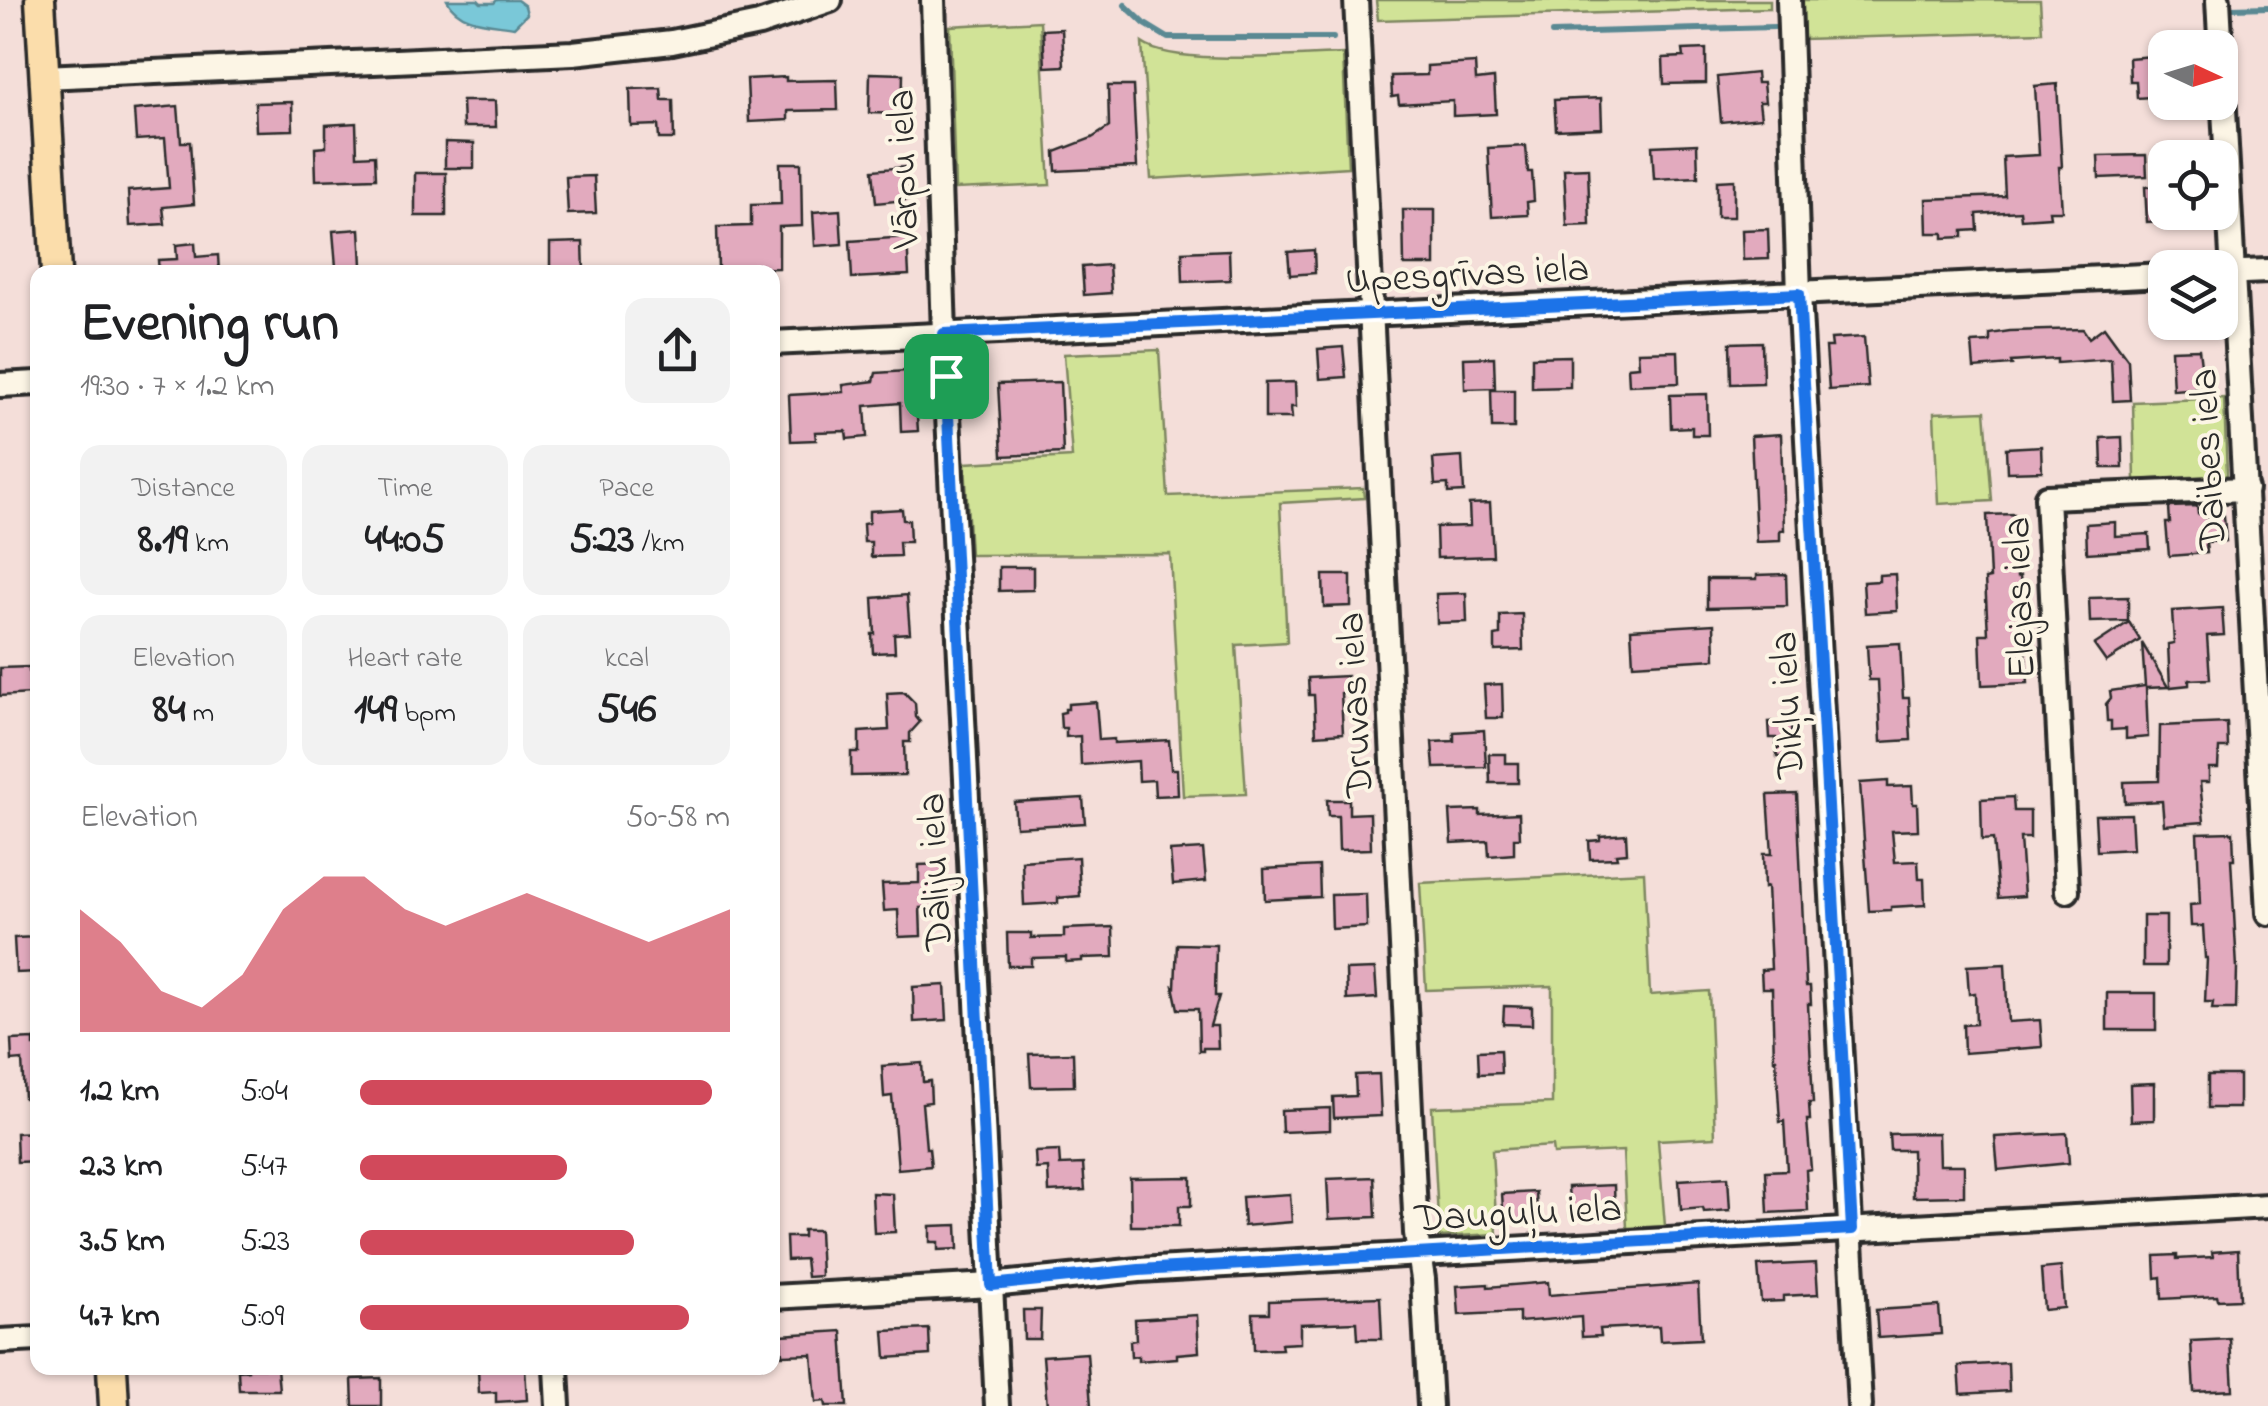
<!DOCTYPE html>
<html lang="en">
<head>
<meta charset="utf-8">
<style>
  :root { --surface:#fff; --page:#f2f2f2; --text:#202124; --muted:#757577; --accent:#d1495b }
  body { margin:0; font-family:"Indie Flower",sans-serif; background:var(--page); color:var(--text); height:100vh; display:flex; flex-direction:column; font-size:38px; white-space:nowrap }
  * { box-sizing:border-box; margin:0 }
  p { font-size:32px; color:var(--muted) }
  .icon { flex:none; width:55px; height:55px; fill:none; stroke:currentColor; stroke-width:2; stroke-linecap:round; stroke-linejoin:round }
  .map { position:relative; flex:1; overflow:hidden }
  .details { position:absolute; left:30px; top:265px; width:750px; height:1110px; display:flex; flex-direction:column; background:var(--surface); border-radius:20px; box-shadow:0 2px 8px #0004 }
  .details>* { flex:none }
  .needle { width:65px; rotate:94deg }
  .controls { position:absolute; left:2148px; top:30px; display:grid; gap:20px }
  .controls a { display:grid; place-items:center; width:90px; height:90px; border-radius:20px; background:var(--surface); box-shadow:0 2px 8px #0004; font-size:50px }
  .pin { position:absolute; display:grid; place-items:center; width:85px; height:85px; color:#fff; margin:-42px; border-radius:20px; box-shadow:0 5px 15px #0006 }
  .round { display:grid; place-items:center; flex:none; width:105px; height:105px; border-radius:20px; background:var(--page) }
  .head { display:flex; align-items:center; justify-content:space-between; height:170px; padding:0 50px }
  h1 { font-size:55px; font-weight:700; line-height:75px }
  .stats { display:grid; grid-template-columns:repeat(3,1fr); gap:15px; height:170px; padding:10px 50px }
  .stats div { display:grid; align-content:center; border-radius:20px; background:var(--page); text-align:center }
  .stats b { font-size:42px; font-weight:700 }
  .stats small { font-size:28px; font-weight:400 }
  .stats p { font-size:28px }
  .chart { height:280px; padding:20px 50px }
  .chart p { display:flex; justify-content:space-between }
  .chart svg { width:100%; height:180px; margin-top:10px; fill:var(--accent); opacity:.7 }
  ul { padding:0 50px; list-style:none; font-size:32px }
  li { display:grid; grid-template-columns:160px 120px 1fr; align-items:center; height:75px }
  li i { height:25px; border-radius:12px; background:var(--accent) }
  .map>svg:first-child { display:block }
</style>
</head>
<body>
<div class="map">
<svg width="2268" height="1406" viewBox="0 0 2268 1406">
  <rect width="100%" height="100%" fill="#f4ded9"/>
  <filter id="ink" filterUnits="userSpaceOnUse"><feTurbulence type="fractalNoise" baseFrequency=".01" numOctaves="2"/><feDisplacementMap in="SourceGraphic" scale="20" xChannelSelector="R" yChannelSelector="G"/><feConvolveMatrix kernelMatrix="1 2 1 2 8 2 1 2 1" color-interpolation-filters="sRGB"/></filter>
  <g filter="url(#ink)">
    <g fill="#d1e397" stroke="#7e8761" stroke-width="2.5">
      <path d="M1376,0H1770V8L1378,20Z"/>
      <path d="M1802,0H2040L2042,32L1803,39Z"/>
      <path d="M1040,21L1050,185L955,189L950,26Z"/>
      <path d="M1142,43C1175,67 1300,55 1343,54L1348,167L1151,179Z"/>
      <path d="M1159,350L1168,496L1363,488L1364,498L1280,503L1287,642L1236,645L1246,794L1183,796L1170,554L970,555L965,463L1072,457L1064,354Z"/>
      <path d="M2224,398L2227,475L2135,480L2133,402Z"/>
      <path d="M1985,411L1992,501L1938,504L1934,413Z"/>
      <path d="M1644,872L1650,995L1709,991L1715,1137L1658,1140L1665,1226L1627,1228L1623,1151L1553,1154L1552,1146L1492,1150L1497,1234L1439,1237L1432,1107L1552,1103V986L1426,990L1420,883Z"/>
    </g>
    <path fill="#7ac8d8" stroke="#5a8993" stroke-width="2.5" d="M447,0H478L481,3H494L497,0H517L525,6L527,14L514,27C491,23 459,24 447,0Z"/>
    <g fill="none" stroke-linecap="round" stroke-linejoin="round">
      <g stroke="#5a8993" stroke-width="6">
        <path d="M1125,5L1145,24L1168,38H1333"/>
        <path d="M2232,8L2268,7"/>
        <path d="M1552,33L1774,27"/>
      </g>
    </g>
    <g fill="#e2aabe" stroke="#2b2b2b" stroke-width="2.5">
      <path d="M1062,29L1064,66L1045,67L1043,30Z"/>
      <path d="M1706,49V83L1664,84L1663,58L1684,57L1683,50Z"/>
      <path d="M2165,55V96L2137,98L2136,81H2130L2129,58Z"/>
      <path d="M1475,63L1476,80L1494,78L1496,114L1453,116V101L1399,104L1398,96L1392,97L1391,76L1427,75V66Z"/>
      <path d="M870,73L903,74L902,114L869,113Z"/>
      <path d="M1756,73L1757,83H1763L1765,102H1759L1761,118L1721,122L1717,77Z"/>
      <path d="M786,77V81L837,80L838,110L788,111V120L749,122L747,79Z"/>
      <path d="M2057,84L2062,167H2059L2062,211H2049L2050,217L2021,219L2020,211L1977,214L1978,230L1963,231V237L1943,238V233H1927L1926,199L2005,196L2003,157L2039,155L2035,86Z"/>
      <path d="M1108,86H1133L1137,167L1056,171L1055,152L1092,138L1109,127Z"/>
      <path d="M661,88L662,100H673L674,139H659L658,125L631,126L630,89Z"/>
      <path d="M1601,98L1602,128L1556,130L1554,100Z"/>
      <path d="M462,101H495L496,127H463Z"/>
      <path d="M292,102L293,130L256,131L255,103Z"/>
      <path d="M178,106L181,142H190L194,204L163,207L165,224L130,226L128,191L169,188L165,138L136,140L134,110Z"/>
      <path d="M356,123L357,156L375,155L376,178L316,180L315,148L326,147V125Z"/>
      <path d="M445,142L474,143V168H445Z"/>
      <path d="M1697,144L1698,177L1654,179L1652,146Z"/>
      <path d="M1526,146L1528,172H1532L1534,201L1527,202L1528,215L1492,217L1488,148Z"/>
      <path d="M2146,155L2147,176L2099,178L2098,156Z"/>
      <path d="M780,163H801L802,226L779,227V268L718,269L717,227L751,226V205L781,204Z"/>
      <path d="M904,167L907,200L876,203L873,170Z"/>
      <path d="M1588,168L1590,225L1567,226L1564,169Z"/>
      <rect x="415" y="173" width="31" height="43"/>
      <path d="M594,176L596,213L568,214L566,177Z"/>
      <path d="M1734,180V217H1717V181Z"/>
      <path d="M2165,186V221L2147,222L2145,187Z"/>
      <path d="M840,210L842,244L815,246L813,212Z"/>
      <path d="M1403,210H1435V265H1404Z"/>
      <path d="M360,229L362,265L336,267L333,231Z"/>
      <path d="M1768,229L1769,259L1743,260L1742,230Z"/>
      <path d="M907,237L909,275L852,278L850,241Z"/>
      <path d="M583,242L584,272H550V243Z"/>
      <path d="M195,243L196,257L218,255L219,272H159L158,260L177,259L176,245Z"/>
      <path d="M1229,250L1230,280L1183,282L1182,252Z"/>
      <path d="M1314,250L1315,273L1290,275L1288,252Z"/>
      <path d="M1109,265L1111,293L1084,295L1082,267Z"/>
      <path d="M2104,327L2128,360L2130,400L2113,401L2111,359L2057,363V359L2011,362L2012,365L1974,368L1972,343L1990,342V334L2010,331L2083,329L2089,338Z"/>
      <path d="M1864,337L1868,387L1829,390L1826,347H1832L1831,339Z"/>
      <path d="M1762,342L1763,383L1731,384L1730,343Z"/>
      <path d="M1343,347L1346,377L1320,379L1318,349Z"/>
      <path d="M2199,349L2204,388L2173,390L2171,350Z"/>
      <path d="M1678,351L1679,383L1629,385L1628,367L1639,366L1638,352Z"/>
      <path d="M1570,356V387L1532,388V357Z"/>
      <path d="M1494,357L1495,388L1465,389L1464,358Z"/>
      <path d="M922,370L924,402H916L918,431L901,432L900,403L865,406L867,437L847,439L846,431L815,432L816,440L791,441L789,395L844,392L843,385L874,381L876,373Z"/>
      <path d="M1060,382L1063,453L1002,456L998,384Z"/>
      <path d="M1295,382L1296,407H1291L1292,418H1265V383Z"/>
      <path d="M1491,390H1514V428H1492Z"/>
      <path d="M1707,394L1708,435H1692V427L1671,428L1670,395Z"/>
      <path d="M1781,434L1784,530H1780V541L1756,542L1751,436Z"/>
      <path d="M2122,437L2123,468H2102L2101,438Z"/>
      <path d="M2041,446L2042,471L2007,472L2006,448Z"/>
      <path d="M1462,457L1464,492L1448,493V484L1435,485L1433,459Z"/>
      <path d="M1490,503L1493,556L1437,558L1436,527L1470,526L1469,504Z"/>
      <path d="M2197,506L2198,514L2204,513L2205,518L2224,516L2226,541L2206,542L2207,553L2169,556L2166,523H2170L2169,507Z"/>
      <path d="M902,509L903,520H909L910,542H899L900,556L871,557V542H864L863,524L869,523V511Z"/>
      <path d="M2014,514L2017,577L2020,576L2028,683L1982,685L1980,634H1988L1985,579L1990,578L1987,515Z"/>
      <path d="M2115,522V536L2149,534L2150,549L2087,553L2086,524Z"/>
      <path d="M999,567H1033V590L999,591Z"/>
      <path d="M1786,574L1787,606L1707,608V579H1757V575Z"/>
      <path d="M1895,574L1897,611L1865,613L1863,582L1879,581V575Z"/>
      <path d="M1323,575H1351V606L1324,607Z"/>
      <path d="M1466,593L1467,622L1437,623L1436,594Z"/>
      <path d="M907,595L910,633L894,634L895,652L873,653L872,634H875L873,598Z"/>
      <path d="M2128,597V621L2090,622L2089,598Z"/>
      <path d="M2222,608L2224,635L2207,636L2210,679L2189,680V685L2170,687L2168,644L2174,643L2172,611Z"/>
      <path d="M1522,614L1523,650L1495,651V636L1500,635V615Z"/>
      <path d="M2129,622L2140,640L2106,662L2094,645Z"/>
      <path d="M1714,624L1715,659L1633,664L1631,629Z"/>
      <path d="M1900,643L1903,698H1909L1911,740L1881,742L1878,680H1869L1867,645Z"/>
      <path d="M2142,643L2168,687L2146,688L2148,737L2126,739V729L2111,730V721H2107L2106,704L2111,698L2110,691L2145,686Z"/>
      <path d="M29,667L30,694L0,696V668Z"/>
      <path d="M1347,676L1348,692L1341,693L1343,733L1316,735L1314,695H1309L1308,678Z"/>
      <path d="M1502,684L1503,718H1486L1484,685Z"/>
      <path d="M904,692L915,703L916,717L920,722L910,733V742H904L905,775L851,776V752H859V732L889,730L887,693Z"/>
      <path d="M1096,702L1099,740L1114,739V743L1169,740L1171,769H1177L1178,795L1155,796L1154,780L1139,781L1138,761L1081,765L1080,736L1066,737V728H1061L1060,713L1065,712V709H1068V704Z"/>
      <path d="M1791,721L1792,757H1777L1776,738H1770L1769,722Z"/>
      <path d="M2227,723L2228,748H2219L2218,768H2209V782H2200L2204,822L2164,825L2162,801L2125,803L2124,782L2159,781L2160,726Z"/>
      <path d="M1484,730L1486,767L1434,768L1432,742L1454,741V732Z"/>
      <path d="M1489,754H1506V763H1518V783H1490Z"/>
      <path d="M1888,781V787L1912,786L1913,804H1917L1918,830L1892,831L1895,862L1918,861L1919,879H1924L1925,905L1891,907V910L1869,911L1860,783Z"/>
      <path d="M1797,794L1806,986H1810L1811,1004H1808L1813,1103H1809L1810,1120H1807L1811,1169L1806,1170L1808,1211L1768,1213L1766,1171L1787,1170L1784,1121L1780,1122L1776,1059H1774L1772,988H1762L1761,970L1771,969L1767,887L1764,888L1763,854H1772L1768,795Z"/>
      <path d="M2013,797L2014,811H2030V838H2020L2024,896L1998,898L1993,839L1982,840L1981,799Z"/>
      <path d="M1083,798L1085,823L1016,827L1014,802Z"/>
      <path d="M1327,800H1349V814L1370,813L1371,849L1339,850L1338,816H1328Z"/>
      <path d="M1480,810V815L1519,813L1520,838H1514V854L1489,856L1488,841L1452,843L1450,811Z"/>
      <path d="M2131,814L2133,849L2097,851L2095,815Z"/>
      <path d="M2233,832L2234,859H2231L2237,968L2236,1009H2212L2213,1002H2205L2207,958H2205L2203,926H2191L2190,905L2200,904L2197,833Z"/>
      <path d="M1626,834L1627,853L1616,854L1617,858L1590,859L1589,841L1600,840V836Z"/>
      <path d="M1203,849L1206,881L1173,884L1170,851Z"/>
      <path d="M1078,857L1080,896L1058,898V903L1024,905L1022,861Z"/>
      <path d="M943,864L944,885L939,886L940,907L920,908L921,936L899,937L898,910L884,911L882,884L919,883V865Z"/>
      <path d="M1319,866L1320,897L1265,900L1264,869Z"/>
      <path d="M1366,894L1367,927L1332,929L1331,895Z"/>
      <rect x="2143" y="916" width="23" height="50"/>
      <path d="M1113,927L1114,957L1082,958V961L1066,962V957L1031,958V966H1008L1007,933H1031V938L1064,937V929Z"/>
      <path d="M38,937V972L16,973L14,938Z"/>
      <path d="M1177,944L1216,945L1215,996H1219L1210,1026H1217L1218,1048H1203V1051H1199L1198,1009H1178L1173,986L1175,987Z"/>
      <path d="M2005,964L2008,1022L2040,1020L2042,1047L1964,1053L1963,1025L1976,1024L1975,993L1969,994L1967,966Z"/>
      <path d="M1375,969L1377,998L1347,1000L1346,970Z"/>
      <path d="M945,985L947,1020L914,1022L913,987Z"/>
      <rect x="2107" y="993" width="49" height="37"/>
      <path d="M1504,1006L1532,1007V1025L1503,1024Z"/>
      <path d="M34,1039V1046H38V1097L24,1098L22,1060L12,1061L11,1040Z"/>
      <path d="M1500,1050L1501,1073L1479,1074L1478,1051Z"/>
      <path d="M1073,1053L1074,1086L1031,1087L1029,1054Z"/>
      <path d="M922,1063L923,1082L930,1081L931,1102L922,1103L926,1148H929L931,1166L898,1169L892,1096L884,1097L882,1066Z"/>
      <path d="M1379,1074L1381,1116L1334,1118L1333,1097L1356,1096L1355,1075Z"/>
      <rect x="2208" y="1075" width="31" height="33"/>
      <path d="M2154,1083V1120L2131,1121L2130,1084Z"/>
      <path d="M1330,1108V1130L1282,1132L1281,1110Z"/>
      <path d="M38,1132V1161L17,1162L16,1133Z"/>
      <path d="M1938,1133L1939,1165H1964V1196L1913,1197L1912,1150H1890L1889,1134Z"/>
      <path d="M2067,1133L2069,1163L1998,1170L1995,1137Z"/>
      <path d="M1059,1151L1060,1165L1083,1164L1085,1190L1049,1192L1048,1168L1036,1169L1035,1152Z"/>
      <path d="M1191,1177V1206H1179V1226H1131L1130,1178Z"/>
      <path d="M1374,1177L1376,1217L1329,1219L1327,1179Z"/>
      <path d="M1728,1177L1730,1210L1704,1212L1703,1208L1681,1210L1679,1180Z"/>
      <path d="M1614,1185L1615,1213L1570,1215L1568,1187Z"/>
      <path d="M1536,1192L1537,1215L1525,1216V1220L1504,1221L1502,1194Z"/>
      <path d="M872,1193L893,1194L895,1232L874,1233Z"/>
      <path d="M1290,1194L1292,1222L1244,1226L1242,1197Z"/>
      <path d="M957,1225L958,1249L938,1250V1242H930V1226Z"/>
      <path d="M803,1230H819L821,1276L807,1277L805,1259L787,1260L786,1237H803Z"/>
      <path d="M2238,1250L2240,1299L2218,1300L2217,1296L2162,1299L2161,1277L2156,1278L2155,1256L2177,1255V1259L2213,1257L2212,1252Z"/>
      <path d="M1816,1263L1818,1294L1783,1296V1301L1761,1302L1758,1266Z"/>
      <path d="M2061,1267L2064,1308L2044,1310L2041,1269Z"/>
      <path d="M1548,1282L1549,1295L1698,1284L1701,1339L1660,1341L1659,1326L1600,1329L1601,1336L1582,1337L1581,1317L1519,1322V1312L1459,1315L1457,1286L1488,1284V1287Z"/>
      <path d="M1380,1297L1382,1339H1358L1357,1322L1300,1324V1343L1281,1344L1282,1349L1254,1350L1253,1313H1269V1301Z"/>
      <path d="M1939,1306L1941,1334L1878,1338L1876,1310Z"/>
      <path d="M1023,1310H1041L1040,1339H1024Z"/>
      <path d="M1197,1315L1199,1352L1177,1354V1358L1138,1361V1356L1131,1357L1130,1341L1136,1340L1135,1319Z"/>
      <path d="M929,1329L930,1355L886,1358L884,1331Z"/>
      <path d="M842,1331L847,1406H826L825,1401L816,1402L812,1354L782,1355L781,1335Z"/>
      <path d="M2230,1339L2233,1390L2194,1392L2191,1341Z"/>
      <path d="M1087,1353L1091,1406H1047L1043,1356Z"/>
      <path d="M2008,1363L2009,1391L1961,1394L1959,1366Z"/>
      <path d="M248,1368H277L279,1390H239L238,1371L248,1370Z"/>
      <path d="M478,1368H525L527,1400L496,1402V1392L479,1393Z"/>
      <path d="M381,1378V1406H353L352,1379Z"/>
    </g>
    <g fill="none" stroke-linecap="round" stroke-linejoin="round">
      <defs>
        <g id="minor">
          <path d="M933,0L944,334L997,1406"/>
          <path d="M1356,0L1416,1233L1423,1279L1430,1406"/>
          <path d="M1789,0L1799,294L1860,1406"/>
          <path d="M2218,0L2268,913"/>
          <path d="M44,77L573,53L672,42L759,24L830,0"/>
          <path d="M2220,273L2268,271"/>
          <path d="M772,343L2165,275"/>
          <path d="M0,385L38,383"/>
          <path d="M2067,891L2047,497L2246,489"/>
          <path d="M772,1297L991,1285L1139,1270L2268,1206"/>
          <path d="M0,1341L38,1339"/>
          <path d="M556,1368L558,1406"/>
        </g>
        <g id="major">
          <path d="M40,0L56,272"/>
          <path d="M112,1368L114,1406"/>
        </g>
      </defs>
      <use href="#minor" stroke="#2b2b2b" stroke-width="30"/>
      <use href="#major" stroke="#2b2b2b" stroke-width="35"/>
      <use href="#minor" stroke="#fcf5e5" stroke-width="22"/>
      <use href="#major" stroke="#fbddab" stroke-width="28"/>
    </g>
  </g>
  <g fill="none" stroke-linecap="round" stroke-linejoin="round" filter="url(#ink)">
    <defs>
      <path id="route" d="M1799,294L1852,1229L1139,1270L991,1285L944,334Z"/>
    </defs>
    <use href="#route" stroke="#fff" stroke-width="20"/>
    <use href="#route" stroke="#1a73e8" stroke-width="12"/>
  </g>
  <g text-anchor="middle" stroke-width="8" stroke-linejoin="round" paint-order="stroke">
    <g font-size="40" fill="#2b2b2b" stroke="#fcf5e5">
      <text transform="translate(901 169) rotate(-92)" y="14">Vārpu iela</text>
      <text transform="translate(1467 272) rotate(-3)" y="14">Upesgrīvas iela</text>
      <text transform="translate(2206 459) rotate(-93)" y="14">Daibes iela</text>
      <text transform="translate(2017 598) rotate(-92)" y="14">Elejas iela</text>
      <text transform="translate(1353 705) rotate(-93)" y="14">Druvas iela</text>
      <text transform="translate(1785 705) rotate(-93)" y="14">Dikļu iela</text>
      <text transform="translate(933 872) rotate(-93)" y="14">Dāliju iela</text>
      <text transform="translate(1518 1211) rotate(-3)" y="14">Dauguļu iela</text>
    </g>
  </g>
</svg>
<div class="controls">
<a><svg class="needle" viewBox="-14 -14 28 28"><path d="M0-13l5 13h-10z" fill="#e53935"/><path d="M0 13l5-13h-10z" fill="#757577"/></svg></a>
<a><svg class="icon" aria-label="locate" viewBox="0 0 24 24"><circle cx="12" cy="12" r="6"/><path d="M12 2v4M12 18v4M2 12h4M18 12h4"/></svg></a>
<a><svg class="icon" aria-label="layers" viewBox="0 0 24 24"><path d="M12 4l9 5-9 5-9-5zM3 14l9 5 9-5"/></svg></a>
</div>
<div class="pin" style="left:946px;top:376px;background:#1e9e55"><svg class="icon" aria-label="arrive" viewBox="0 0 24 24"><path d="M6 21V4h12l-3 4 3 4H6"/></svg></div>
<section class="details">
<div class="head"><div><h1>Evening run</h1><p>19:30 · 7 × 1.2 km</p></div><a class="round"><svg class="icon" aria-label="share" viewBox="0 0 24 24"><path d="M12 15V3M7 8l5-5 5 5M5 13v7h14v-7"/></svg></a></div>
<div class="stats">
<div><p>Distance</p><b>8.19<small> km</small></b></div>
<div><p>Time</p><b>44:05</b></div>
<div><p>Pace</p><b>5:23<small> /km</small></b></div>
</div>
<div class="stats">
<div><p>Elevation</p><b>84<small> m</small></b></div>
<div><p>Heart rate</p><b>149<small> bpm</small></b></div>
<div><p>kcal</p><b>546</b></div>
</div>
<div class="chart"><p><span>Elevation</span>50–58 m</p>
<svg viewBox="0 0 160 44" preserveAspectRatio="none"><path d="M0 44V14L10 22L20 34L30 38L40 30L50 14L60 6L70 6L80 14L90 18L100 14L110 10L120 14L130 18L140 22L150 18L160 14V44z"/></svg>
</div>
<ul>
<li><b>1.2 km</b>5:04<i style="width:95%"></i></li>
<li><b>2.3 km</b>5:47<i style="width:56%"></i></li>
<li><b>3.5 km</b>5:23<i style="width:74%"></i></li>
<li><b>4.7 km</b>5:09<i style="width:89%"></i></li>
</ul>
</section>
</div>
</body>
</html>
